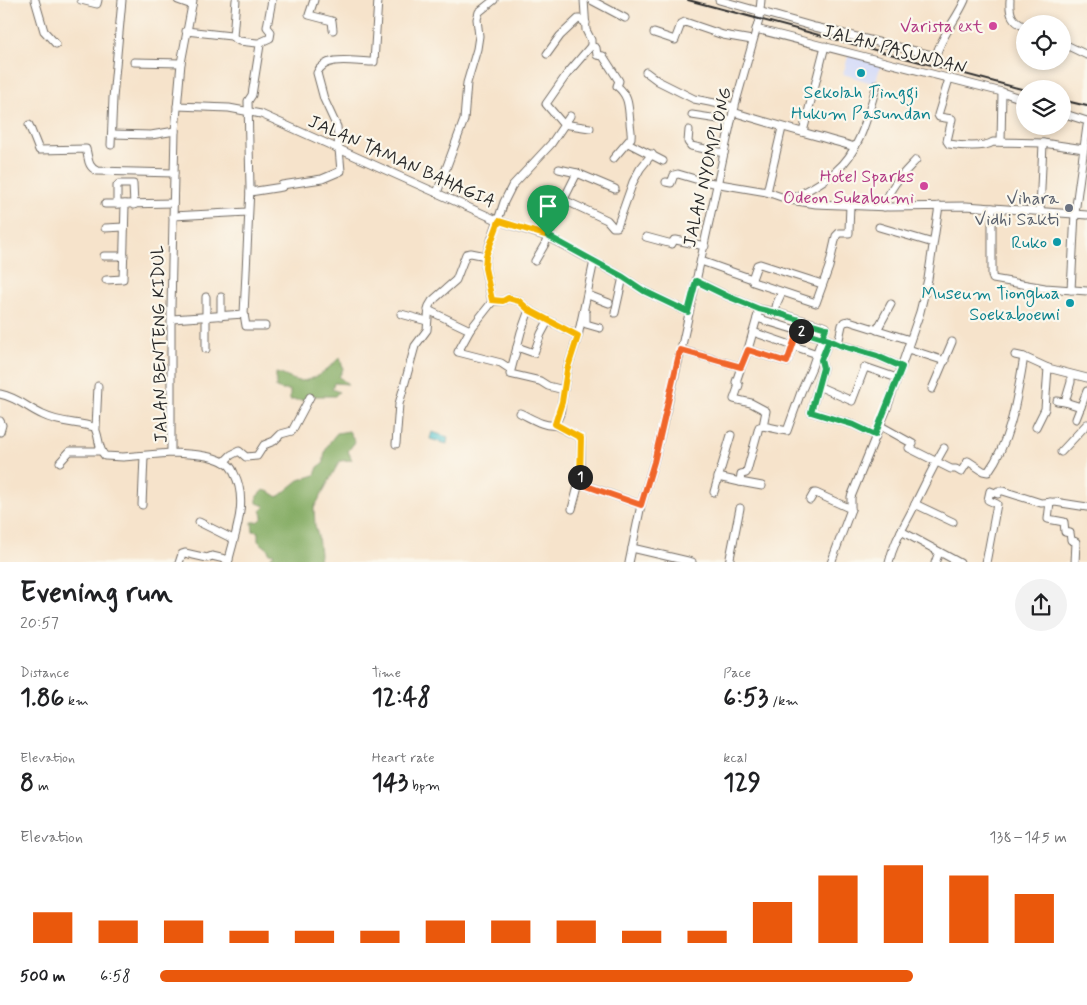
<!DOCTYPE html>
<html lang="en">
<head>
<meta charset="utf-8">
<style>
  :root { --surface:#fff; --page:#f2f2f2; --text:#202124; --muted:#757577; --accent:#ea580c }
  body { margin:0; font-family:Mynerve,sans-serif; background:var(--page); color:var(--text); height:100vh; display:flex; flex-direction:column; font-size:19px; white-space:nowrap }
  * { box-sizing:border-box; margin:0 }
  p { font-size:16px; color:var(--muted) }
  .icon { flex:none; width:28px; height:28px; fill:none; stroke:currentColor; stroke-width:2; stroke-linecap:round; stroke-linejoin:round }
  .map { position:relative; height:562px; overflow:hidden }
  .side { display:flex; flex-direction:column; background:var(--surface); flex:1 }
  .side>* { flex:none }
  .buttons { position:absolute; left:1016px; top:15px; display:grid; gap:10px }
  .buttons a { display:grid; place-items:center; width:55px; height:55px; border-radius:50%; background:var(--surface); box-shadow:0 2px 8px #0003; font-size:25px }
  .pin { position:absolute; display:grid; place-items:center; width:42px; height:42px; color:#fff; margin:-51px -21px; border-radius:50% 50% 50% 0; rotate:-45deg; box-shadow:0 0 5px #0007 }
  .pin .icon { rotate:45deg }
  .km { position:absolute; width:25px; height:25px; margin:-12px; border-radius:50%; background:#222; color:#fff; font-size:14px; line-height:25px; text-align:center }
  .round { display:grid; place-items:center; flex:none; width:52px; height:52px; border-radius:26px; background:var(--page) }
  .head { display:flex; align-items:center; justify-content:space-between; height:85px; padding:0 20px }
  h1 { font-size:28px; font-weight:700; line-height:38px }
  .stats { display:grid; grid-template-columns:repeat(3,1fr); gap:8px; height:85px; padding:5px 20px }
  .stats div { display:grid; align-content:center }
  .stats b { font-size:25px; font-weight:700 }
  .stats small { font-size:14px; font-weight:400 }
  .stats p { font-size:14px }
  .chart { height:140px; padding:10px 20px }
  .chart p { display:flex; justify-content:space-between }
  .chart svg { width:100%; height:90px; margin-top:5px; stroke:var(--accent); stroke-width:6 }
  ul { padding:0 20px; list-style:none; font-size:16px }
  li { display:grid; grid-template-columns:80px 60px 1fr; align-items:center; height:38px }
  li i { height:12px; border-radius:6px; background:var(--accent) }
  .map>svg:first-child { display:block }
</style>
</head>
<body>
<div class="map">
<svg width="1087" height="563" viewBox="0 0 1087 563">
  <rect width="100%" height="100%" fill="#fbf7ec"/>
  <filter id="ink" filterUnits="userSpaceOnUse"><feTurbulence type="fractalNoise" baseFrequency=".02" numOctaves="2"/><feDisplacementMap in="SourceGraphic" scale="10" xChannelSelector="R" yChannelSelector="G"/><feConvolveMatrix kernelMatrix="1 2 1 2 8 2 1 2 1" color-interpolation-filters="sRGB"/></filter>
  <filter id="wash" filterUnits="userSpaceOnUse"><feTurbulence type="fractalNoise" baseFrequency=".0096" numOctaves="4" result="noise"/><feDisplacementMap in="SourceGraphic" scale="20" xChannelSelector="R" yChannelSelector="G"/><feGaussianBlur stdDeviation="1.12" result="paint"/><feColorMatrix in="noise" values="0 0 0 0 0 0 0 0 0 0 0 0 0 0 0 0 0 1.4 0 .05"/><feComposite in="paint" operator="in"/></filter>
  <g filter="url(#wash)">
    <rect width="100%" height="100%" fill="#f6e3cb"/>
    <path fill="#d2d9f9" d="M849,54L881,64L875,84L843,74Z"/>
    <g fill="#84ac63" stroke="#586c47">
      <path d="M340,357L343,369L339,377L348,384L334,383L332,389L339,392L335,396H307V400H290V390H282L276,388V373C283,374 288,378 295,380C312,385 330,367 340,357Z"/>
      <path d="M349,431L355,442L348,451L352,460L340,461L337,466L314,508L315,526L318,536L320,554L319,562H267L274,554L269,553L268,549L258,541V532L253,531L252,522C258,522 261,522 263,516L261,510L265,506L257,503V496L263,490L270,492L278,497L299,480L315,475L318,467L324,463C323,451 329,442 337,433Z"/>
    </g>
    <path fill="#57c4cf" stroke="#41787d" d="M432,432L448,437L447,444L430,439Z"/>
  </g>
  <g filter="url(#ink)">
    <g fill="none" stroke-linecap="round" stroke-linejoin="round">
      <defs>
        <g id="minor">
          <path d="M35,0L44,31L56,44"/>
          <path d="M81,0L97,4L98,0"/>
          <path d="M178,0L192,5"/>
          <path d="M193,0L181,63L175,131L171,308V453C188,454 209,454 224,462C229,464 232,468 234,473C249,501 235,533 228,563"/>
          <path d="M314,0L309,15L332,21L333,30"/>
          <path d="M584,0L586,30L591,40V46L596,48L597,55L603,56L619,81L617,86C630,97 628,107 630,122C630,128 632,132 631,138L613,159"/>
          <path d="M591,0L625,18"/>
          <path d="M719,0L815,27L936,56C941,36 957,19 965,0"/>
          <path d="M1010,0C1009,14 1012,21 1025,27"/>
          <path d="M756,29L1002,92L1025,100"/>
          <path d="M654,33L675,40L681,24L685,22L723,35L752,40"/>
          <path d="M233,37L236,0"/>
          <path d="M259,43L270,38L271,32L267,27L272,0"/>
          <path d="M1062,43L1087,55"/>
          <path d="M547,54L560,36L578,19H580L586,23"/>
          <path d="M134,62L181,63"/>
          <path d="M646,72L658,81L694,99L735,107"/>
          <path d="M949,79L938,115L939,117L952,119L947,141L949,144C960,146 984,148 993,142L1043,143"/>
          <path d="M177,106L229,108L261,114L499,221L548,237L623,277L644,291L688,312"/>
          <path d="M733,112C774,125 814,135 855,147"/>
          <path d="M1062,113L1087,121"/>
          <path d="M692,115L731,121"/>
          <path d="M29,125L39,150L86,149C89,159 87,166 97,171L174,173"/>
          <path d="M590,128L563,124L546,104L567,74L591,46"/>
          <path d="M689,130L688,142L691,146L724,153"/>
          <path d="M803,132L825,46"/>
          <path d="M112,134L151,135L175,131"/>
          <path d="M1001,142L1002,92"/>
          <path d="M628,143L663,161"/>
          <path d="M111,145L113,98L122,0"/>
          <path d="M559,169L577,173"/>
          <path d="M666,182L671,183L674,175L678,174L702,181L767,192L790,200L816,204L889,207L966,206L1087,215"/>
          <path d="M250,192L282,187V185L322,179L341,171L337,127L324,99L317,73C326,53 358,63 374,62L378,0"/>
          <path d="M547,192L607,220L613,227H617L633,182L640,169L652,154"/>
          <path d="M767,192L782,128"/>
          <path d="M437,193L464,120L467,83L477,49L479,36L477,19L479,12L494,0"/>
          <path d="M790,200C806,191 823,183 836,171C861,150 868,114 877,84"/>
          <path d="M105,204H117"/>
          <path d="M125,204H117V186L119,184H133L134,205"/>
          <path d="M884,207C890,186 901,176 916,160"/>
          <path d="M992,208V275L993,279L1045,288L1087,291"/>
          <path d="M1040,211L1043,143L1084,149"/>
          <path d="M173,216L248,212"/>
          <path d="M879,227L933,243"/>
          <path d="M105,228L124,227"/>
          <path d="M646,237L672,244L674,240H676L705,246"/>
          <path d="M104,256H124"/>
          <path d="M486,256L485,268L492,302L470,330L458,352L501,363L510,369"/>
          <path d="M535,261L545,244L564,199L577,173L615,189"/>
          <path d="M594,261L578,336L567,370L560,414L555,425L581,438V473L579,483L641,505"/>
          <path d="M701,261L752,279"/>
          <path d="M106,280L123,279L125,204L173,203"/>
          <path d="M697,281L727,296L759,309L757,318"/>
          <path d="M822,284L760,264L757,265L752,279L753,282L816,303L829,267L836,236L839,233H849V231L850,205"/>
          <path d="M1071,290L1075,213L1087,126"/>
          <path d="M588,295L609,303"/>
          <path d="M221,297V316"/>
          <path d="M492,301H503L508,298L519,301L529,310L578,336"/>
          <path d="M759,309L775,312"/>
          <path d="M428,310L470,330"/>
          <path d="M529,310L521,332L510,374L540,381L548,386L564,390"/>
          <path d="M586,313V324L600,328"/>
          <path d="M615,313L623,277"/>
          <path d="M244,314L246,326H265"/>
          <path d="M401,314L427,321"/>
          <path d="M172,319L244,314L250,188L248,101L252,95L260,45L257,43L239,41L231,36L186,31"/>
          <path d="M877,330L891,304"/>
          <path d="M753,332L817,354"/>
          <path d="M829,340L821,360L823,368L811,412L854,425L875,435"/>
          <path d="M517,347L534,353L541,334L548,321"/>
          <path d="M206,349V297"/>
          <path d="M908,349L945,361"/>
          <path d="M681,350L741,367L736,382L739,385L734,399L751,403L766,411L763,426L787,431L801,392L812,367L822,338L838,343"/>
          <path d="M748,350L787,362L798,330"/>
          <path d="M1015,355L1024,357L1048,368L1087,378"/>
          <path d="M741,367L747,353L757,318L822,338L826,327L775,312L777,303L782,292"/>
          <path d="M902,367L877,356L838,344L842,325L844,322L849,321L910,340"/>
          <path d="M818,386L852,401L865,367L897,378"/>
          <path d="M932,389L952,342"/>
          <path d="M0,394C19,398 27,408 43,415C59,423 77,422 94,427C100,435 97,448 105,456L123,457L171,453"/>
          <path d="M1057,401L1065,402L1071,382V375"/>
          <path d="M1065,402L1081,407"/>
          <path d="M520,413C531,418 544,427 555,425"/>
          <path d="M1076,419L1087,391"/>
          <path d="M0,421L2,425L0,432"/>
          <path d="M879,425L913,444L909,448L951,469H956L961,472L968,461L983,471L988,472C1012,439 1017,396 1024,357"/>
          <path d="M1036,427L1045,409L1048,368"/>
          <path d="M96,428L98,386"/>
          <path d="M396,444L399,404L415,346L427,330L429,306L432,301L456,280L466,254L471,253L486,256L504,202L512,186L551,144L570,116"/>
          <path d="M1061,452L1087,424"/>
          <path d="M60,462L70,451H100"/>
          <path d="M224,462L231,455L239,451L246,457L257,456L264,445L274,441L281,434L292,431L310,397"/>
          <path d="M718,477L740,482L741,474L746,473L747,471L759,427L763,426"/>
          <path d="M740,482L762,486"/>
          <path d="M714,492L731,435"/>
          <path d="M810,500L814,493H816L851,509"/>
          <path d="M1050,502L1048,519L1064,522L1065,532L1070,533L1071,540L1076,542L1075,563"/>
          <path d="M915,504L953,522"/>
          <path d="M142,505L144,456"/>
          <path d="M572,509L579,483"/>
          <path d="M199,522L233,539"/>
          <path d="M901,531L960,563"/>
          <path d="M632,548L692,562"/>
          <path d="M179,563L182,554L185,553L207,558L212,556L229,560"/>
          <path d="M629,563L641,505L654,462L681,350L733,112L759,20L761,0"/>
          <path d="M729,563L740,508"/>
          <path d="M831,563L851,509V497L886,411L920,312L928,279L939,206"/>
          <path d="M889,563C894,539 908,521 917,500C926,482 934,465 944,448"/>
          <path d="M935,563L939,552"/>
          <path d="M986,563L997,504L988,500L990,491L998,494V491H1003L1041,503L1055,502L1087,507"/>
        </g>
      </defs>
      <use href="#minor" stroke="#726b63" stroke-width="9"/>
      <use href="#minor" stroke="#fff" stroke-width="7"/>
      <g stroke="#2b2b2b" stroke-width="2">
        <path d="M688,0L1025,90"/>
        <path d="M1062,100L1087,106"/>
      </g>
    </g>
  </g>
  <g fill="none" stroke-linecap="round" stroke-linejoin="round" filter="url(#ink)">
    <defs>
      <path id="split-1" d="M548,236L499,221L486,256L485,268L492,300L503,301L508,298L519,301L529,310L578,336L567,370L562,402L555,424L581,438L580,477"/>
      <path id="split-2" d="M580,477L578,483L641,505L654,462L680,350L741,367L748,350L787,362L798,330L801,331"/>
      <path id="split-3" d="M780,314L826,328L822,338L829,340L821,360L823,368L811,412L854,425L875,435C884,412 893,390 902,367L877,356L840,345L829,340L801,331"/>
      <path id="split-4" d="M548,236L623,277L644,291L688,312L696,281L727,296L759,309L780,314"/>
    </defs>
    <use href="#split-1" stroke="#fff" stroke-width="10"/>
    <use href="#split-2" stroke="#fff" stroke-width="10"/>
    <use href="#split-3" stroke="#fff" stroke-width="10"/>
    <use href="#split-4" stroke="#fff" stroke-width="10"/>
    <use href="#split-1" stroke="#f5b400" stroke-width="6"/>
    <use href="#split-2" stroke="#f0652b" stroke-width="6"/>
    <use href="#split-3" stroke="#22a559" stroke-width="6"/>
    <use href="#split-4" stroke="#22a559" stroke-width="6"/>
  </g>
  <g fill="#d1479c" stroke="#fbf7ec" stroke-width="2">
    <circle cx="993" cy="26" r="5"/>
    <circle cx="924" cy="186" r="5"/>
  </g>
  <g fill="#0f9aa8" stroke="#fbf7ec" stroke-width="2">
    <circle cx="861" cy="73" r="5"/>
    <circle cx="1057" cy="242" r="5"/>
    <circle cx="1070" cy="303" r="5"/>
  </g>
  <circle fill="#6b7280" stroke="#fbf7ec" stroke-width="2" cx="1069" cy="208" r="5"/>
  <g text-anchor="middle" stroke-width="4.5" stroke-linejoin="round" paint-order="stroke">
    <g font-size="18" fill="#b23c85" stroke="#fbf7ec" text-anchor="end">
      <text x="983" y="32">Varista ext</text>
      <text x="914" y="182">Hotel Sparks<tspan x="914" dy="21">Odeon Sukabumi</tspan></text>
    </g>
    <g font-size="18" fill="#2b2b2b" stroke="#fbf7ec">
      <text transform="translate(895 49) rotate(15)" y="6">JALAN PASUNDAN</text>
      <text transform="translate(402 161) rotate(24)" y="6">JALAN TAMAN BAHAGIA</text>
      <text transform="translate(707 167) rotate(-77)" y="6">JALAN NYOMPLONG</text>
      <text transform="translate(159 344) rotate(-91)" y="6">JALAN BENTENG KIDUL</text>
    </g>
    <g font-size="18" fill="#0d838f" stroke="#fbf7ec" text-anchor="end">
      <text x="861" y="98" text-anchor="middle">Sekolah Tinggi<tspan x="861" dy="21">Hukum Pasundan</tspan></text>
      <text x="1047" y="248">Ruko</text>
      <text x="1060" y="299">Museum Tionghoa<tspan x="1060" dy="21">Soekaboemi</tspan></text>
    </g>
    <g font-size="18" fill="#5b616d" stroke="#fbf7ec" text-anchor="end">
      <text x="1059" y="204">Vihara<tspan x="1059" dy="21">Vidhi Sakti</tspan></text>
    </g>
  </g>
</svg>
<div class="buttons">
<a><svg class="icon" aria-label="locate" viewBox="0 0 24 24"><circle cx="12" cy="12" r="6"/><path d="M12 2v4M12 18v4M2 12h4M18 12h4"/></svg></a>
<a><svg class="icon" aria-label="layers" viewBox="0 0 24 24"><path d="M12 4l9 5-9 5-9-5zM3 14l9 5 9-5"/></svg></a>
</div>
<div class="pin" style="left:548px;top:236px;background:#1e9e55"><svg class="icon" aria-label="arrive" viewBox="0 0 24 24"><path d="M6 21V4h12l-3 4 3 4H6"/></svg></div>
<b class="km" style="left:580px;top:477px">1</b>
<b class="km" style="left:801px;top:331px">2</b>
</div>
<section class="side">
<div class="head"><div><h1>Evening run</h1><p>20:57</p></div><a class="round"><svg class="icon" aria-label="share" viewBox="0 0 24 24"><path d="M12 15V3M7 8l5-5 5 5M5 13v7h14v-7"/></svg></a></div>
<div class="stats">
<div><p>Distance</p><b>1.86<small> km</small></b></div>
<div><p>Time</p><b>12:48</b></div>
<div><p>Pace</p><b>6:53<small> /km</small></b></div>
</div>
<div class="stats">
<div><p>Elevation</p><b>8<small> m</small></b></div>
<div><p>Heart rate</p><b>143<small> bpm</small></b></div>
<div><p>kcal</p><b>129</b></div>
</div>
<div class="chart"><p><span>Elevation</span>138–145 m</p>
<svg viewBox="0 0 160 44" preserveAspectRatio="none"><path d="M5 44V29M15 44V33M25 44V33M35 44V38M45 44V38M55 44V38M65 44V33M75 44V33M85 44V33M95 44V38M105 44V38M115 44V24M125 44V11M135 44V6M145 44V11M155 44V20"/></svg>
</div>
<ul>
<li><b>500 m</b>6:58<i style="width:83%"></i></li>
</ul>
</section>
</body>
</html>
